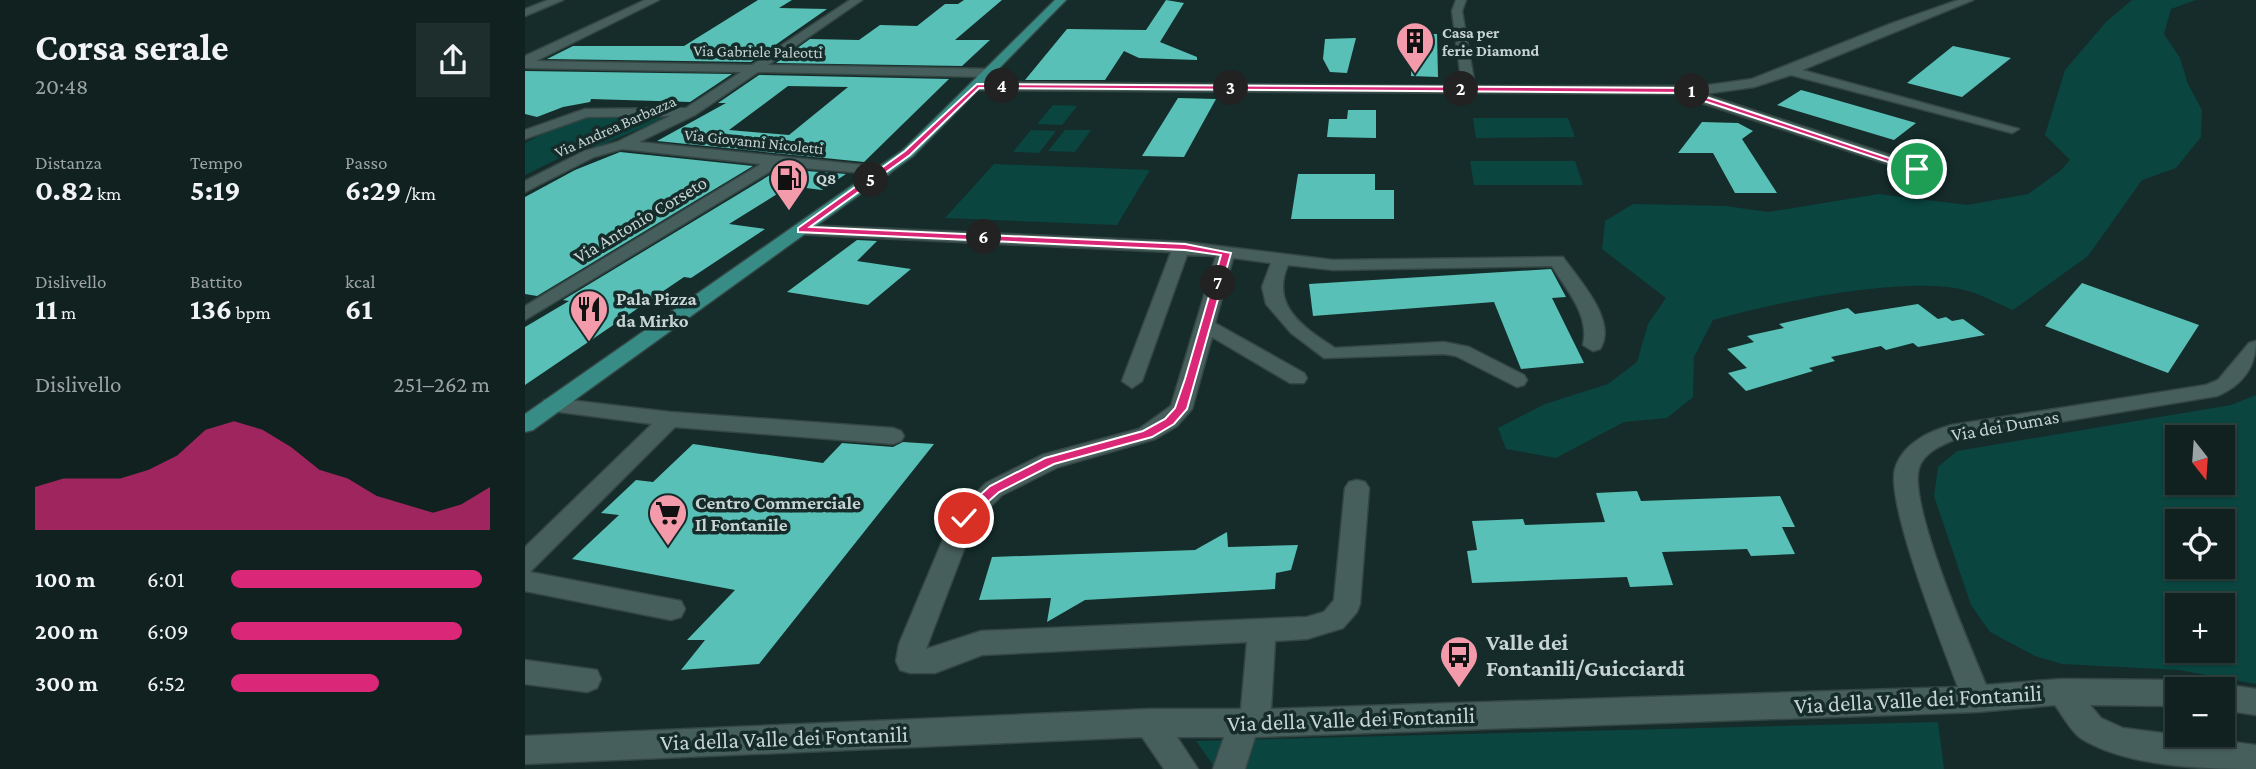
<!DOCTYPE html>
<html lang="it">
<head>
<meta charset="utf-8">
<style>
  :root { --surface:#102120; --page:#1e2e2d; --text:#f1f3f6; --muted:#9ca3a5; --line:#303e3e; --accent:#db2777 }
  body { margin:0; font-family:"Crimson Pro",serif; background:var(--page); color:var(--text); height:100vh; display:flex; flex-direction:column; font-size:26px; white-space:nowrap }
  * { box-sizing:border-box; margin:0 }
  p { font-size:23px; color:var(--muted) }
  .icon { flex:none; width:38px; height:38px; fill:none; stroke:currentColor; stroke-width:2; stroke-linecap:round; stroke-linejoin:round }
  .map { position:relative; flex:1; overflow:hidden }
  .drawer { display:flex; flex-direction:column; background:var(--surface); width:525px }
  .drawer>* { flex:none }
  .needle { width:46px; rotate:163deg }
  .tools { position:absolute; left:1640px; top:425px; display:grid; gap:14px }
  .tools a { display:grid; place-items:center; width:70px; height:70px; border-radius:0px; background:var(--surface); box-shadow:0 2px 5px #0004,0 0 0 2px var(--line); font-size:35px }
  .pin { position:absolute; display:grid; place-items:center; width:60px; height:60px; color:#fff; margin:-30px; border:4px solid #fff; border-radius:50%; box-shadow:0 2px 7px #0007 }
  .km { position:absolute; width:35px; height:35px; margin:-18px; border-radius:50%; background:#222; color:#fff; font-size:19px; line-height:35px; text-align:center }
  .round { display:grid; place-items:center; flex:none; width:74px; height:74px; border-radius:0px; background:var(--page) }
  .summary { display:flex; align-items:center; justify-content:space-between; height:119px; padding:0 35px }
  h1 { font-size:38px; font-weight:700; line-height:52px }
  .stats { display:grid; grid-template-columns:repeat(3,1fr); gap:10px; height:119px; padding:7px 35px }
  .stats div { display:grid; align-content:center }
  .stats b { font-size:30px; font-weight:700 }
  .stats small { font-size:19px; font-weight:400 }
  .stats p { font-size:19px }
  .chart { height:196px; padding:14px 35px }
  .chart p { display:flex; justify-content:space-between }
  .chart svg { width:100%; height:126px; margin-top:7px; fill:var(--accent); opacity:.7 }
  ul { padding:0 35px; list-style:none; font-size:23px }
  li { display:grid; grid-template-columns:112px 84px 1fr; align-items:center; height:52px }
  li i { height:18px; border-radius:9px; background:var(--accent) }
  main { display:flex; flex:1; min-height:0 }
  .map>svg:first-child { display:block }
</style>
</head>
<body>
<main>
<section class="drawer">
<div class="summary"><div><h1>Corsa serale</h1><p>20:48</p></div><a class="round"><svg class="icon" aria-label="share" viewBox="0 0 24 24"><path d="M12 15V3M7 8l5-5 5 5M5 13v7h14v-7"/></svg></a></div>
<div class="stats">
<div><p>Distanza</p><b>0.82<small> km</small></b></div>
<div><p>Tempo</p><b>5:19</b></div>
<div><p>Passo</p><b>6:29<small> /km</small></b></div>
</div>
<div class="stats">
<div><p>Dislivello</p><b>11<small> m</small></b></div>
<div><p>Battito</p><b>136<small> bpm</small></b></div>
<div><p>kcal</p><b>61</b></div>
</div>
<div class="chart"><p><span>Dislivello</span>251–262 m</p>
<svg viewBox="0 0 160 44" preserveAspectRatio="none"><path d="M0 44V29L10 26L20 26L30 26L40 23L50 18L60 9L70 6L80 9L90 15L100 23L110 26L120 32L130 35L140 38L150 35L160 29V44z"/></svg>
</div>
<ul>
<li><b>100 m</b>6:01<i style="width:97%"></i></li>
<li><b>200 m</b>6:09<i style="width:89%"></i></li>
<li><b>300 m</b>6:52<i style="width:57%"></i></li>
</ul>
</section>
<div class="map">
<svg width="1731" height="769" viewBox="0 0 1731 769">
  <rect width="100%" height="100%" fill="#152c2a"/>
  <g fill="#0a4540" fill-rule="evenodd">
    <path d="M1607,0H1671L1646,9L1639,34L1655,58L1663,84L1677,110L1676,137L1651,168L1617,180L1563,256L1488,310C1473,304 1458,295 1443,291C1386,274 1247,303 1188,320L1169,357L1168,397L1142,418L1099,422L1031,458L981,449L973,428L1020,404L1083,384L1112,362L1123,324L1141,298L1077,249L1080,221L1108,204L1201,206L1243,212L1354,194L1442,205L1503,194L1535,171L1545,160L1520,135L1540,70L1581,22Z"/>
    <path d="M528,105L552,106L537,125L512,124Z"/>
    <path d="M142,113H146L144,117L71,147L59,146L0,175V143C21,133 43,119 66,117C91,114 119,123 142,113Z"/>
    <path d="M948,118H1043L1050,137L951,138Z"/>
    <path d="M506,130L531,131L514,153L488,152Z"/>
    <path d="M540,130H566L550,152L523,151Z"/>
    <path d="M945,161H1050L1058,185H949Z"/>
    <path d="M469,164L625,170L592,225L420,218Z"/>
    <path d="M1731,395V684L1654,670L1537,664L1510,656L1465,632L1446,605L1409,496L1413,467L1432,451L1706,405ZM1652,438H1698V483H1652ZM1652,522H1698V567H1652ZM1652,606H1698V651H1652Z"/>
    <path d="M1413,722L1419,769H691L671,741Z"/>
  </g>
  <g fill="#58c0b6" fill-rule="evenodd">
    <path d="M233,0H267L254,8L302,9L226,62L22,59L48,46H159Z"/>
    <path d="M439,0H477L430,40H465L437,66L251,63L285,39L334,40L355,25L392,26L420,4H433Z"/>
    <path d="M641,0L659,3L635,42L672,57V60L614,58L599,51L580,80H500L542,29L621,30Z"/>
    <path d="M887,34H912L913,77L886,76Z"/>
    <path d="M831,38L822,73L805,72L798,59L800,39Z"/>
    <path d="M1428,46L1486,58L1437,97L1382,83Z"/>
    <path d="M0,71L207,74L165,102L66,99L65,102L38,107L12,117L0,114Z"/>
    <path d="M234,75L424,79L339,162L132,141L201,103H193ZM263,86L323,87L264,135L204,130Z"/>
    <path d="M1276,90L1287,93L1391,123L1369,140L1252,105Z"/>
    <path d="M653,98L691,99L659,157L617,156Z"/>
    <path d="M823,110H851V138L802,137L804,119H822Z"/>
    <path d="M1177,122L1213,123L1228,131L1217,139L1252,193H1210L1188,153H1153Z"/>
    <path d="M95,152L228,166L12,296L0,294V197L50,170Z"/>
    <path d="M255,169L321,174L297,190L265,186L204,224L240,229L166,278L159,277L0,385V327L44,301L38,300Z"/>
    <path d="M773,174H850V190H869V219H766Z"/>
    <path d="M332,240L352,241L332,261L386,269L343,305L262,292Z"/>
    <path d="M1026,269L1041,297L1027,298L1059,363L996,369L969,302L788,316L784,284Z"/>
    <path d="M1557,283L1674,325L1643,373L1520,326Z"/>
    <path d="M1393,304L1413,319L1421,317L1427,321L1438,319L1460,335L1393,347L1388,343L1361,350L1356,346L1306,357L1310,361L1284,368L1288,371L1221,391L1203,373L1222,368L1202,349L1229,342L1222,336L1259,328L1254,324L1323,308L1330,314Z"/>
    <path d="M378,442L409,444L234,664L156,670L180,640H162L210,590L47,559L94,515L76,513L111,480L128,482L168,444L298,463L317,443L368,447Z"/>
    <path d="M1112,491L1116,501L1255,496L1270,527H1257L1270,554L1226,556L1222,549L1137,552L1148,585L1105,587L1102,577L947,583L942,551L952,550L947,521L998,519L1000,525L1080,522L1071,493Z"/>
    <path d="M702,532L703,547L773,545L766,570L751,573L750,589L560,600L522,622L526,598L454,600L467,557L670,550Z"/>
  </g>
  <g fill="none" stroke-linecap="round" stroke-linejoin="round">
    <defs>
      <g id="minor">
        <path d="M23,0H38L0,16V9Z"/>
        <path d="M120,0H134L11,61L227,65L325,0H337L243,65L465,69L471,73L465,77L233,72L170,115L114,142L358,167L366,172L363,175L254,166L0,320V306L236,164L97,149L69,157L0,192V181L59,151L92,142L145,116L62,117L0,139V130L60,109L161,108L216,72L0,68V56Z"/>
        <path d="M931,0H941L937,11L950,86H1177L1227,79L1365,24L1433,0H1448L1277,70L1494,129L1487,133L1266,75L1229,87L1179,94L1398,166L1401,169L1393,174L1171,101L1163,94L452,90L446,86L452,82L937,86L927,11Z"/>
        <path d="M276,225L660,242L808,260L1038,257C1054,280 1093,321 1075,349L1068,351L1058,345C1065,315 1042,291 1027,266L808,270L763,265C745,306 778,327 810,348L919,342L944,347L999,375L1002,380L999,385L992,387L931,356L919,354L799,358L766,333L741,304L737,287L746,263L708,258L690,323L779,373L782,378L779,383H765L687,337L667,409L652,426L630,439L533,467L477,495L449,523L401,649L456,631L782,617L799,612L809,600L820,488L824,482L832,480L840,482L844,488L835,604L832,612L818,628L782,639L750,641L746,709L1433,687C1418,646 1361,505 1370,469C1377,444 1404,431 1427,425L1681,385L1693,380L1724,343L1731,341C1731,367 1717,386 1692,396L1431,439C1417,445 1399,452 1394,468C1383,505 1445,645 1461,685L1537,679L1652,680L1662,684L1665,690H1652V706L1565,705L1576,718L1598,728L1731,745V769C1678,769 1603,767 1557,739C1546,732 1538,716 1530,705L1452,712L730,737L720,769H688L699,737H652L673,769H639L617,737L0,764V736L625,709H716L722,642L457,655L410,673H385L375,670L371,661L374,644L427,518L461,483L517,455L614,429L646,406L691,256L662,255L617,381L607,388L597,381L646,252L270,234L268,230L270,226Z"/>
        <path d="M27,398L145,412L368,428L376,431L379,436L376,441L368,444L150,427L5,572L156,601L160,609L156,617L146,620L0,591V547L127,424L19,410L16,405L19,400Z"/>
        <path d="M0,660L72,670L76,679L72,688L62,692L0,684Z"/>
        <path d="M1698,684L1731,689V715L1698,710V690H1687Z"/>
      </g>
      <path id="major" d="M530,0H541L388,156L8,430L0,432V414L378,150Z"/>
    </defs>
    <use href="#minor" stroke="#344644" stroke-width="3"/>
    <use href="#major" stroke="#344644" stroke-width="3"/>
    <use href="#minor" fill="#475f5c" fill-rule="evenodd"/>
    <use href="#major" fill="#378c85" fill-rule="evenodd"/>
  </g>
  <path fill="#db2777" stroke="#fff" stroke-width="2" d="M452,84L1167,88L1178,96L1397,169L1390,171L1173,99L1165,93L454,88L385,155L285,227L660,244L706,253L662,409L649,424L627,437L529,464L474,492L439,523L434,521V514L465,486L520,458L618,431L640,419L650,408L660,379L696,255L660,250L273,232V228L380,151Z"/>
  <defs>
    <symbol id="building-pin" viewBox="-11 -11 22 30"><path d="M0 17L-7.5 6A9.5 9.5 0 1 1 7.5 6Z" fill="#f39aab" stroke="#152c2a"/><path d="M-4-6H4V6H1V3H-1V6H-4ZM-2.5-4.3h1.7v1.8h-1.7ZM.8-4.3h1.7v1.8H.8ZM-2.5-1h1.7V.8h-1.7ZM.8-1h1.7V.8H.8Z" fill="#111"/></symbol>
    <symbol id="fuel-pin" viewBox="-11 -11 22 30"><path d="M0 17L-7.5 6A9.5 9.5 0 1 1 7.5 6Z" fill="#f39aab" stroke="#152c2a"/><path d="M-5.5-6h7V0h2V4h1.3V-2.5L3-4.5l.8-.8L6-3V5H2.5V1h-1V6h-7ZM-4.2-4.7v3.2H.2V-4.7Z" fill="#111"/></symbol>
    <symbol id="restaurant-pin" viewBox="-11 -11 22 30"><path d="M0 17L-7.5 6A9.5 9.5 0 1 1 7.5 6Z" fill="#f39aab" stroke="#152c2a"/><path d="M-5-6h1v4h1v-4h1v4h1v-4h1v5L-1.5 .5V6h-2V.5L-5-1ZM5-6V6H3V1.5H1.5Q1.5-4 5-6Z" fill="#111"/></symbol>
    <symbol id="supermarket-pin" viewBox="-11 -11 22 30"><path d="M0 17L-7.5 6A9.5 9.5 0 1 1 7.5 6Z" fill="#f39aab" stroke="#152c2a"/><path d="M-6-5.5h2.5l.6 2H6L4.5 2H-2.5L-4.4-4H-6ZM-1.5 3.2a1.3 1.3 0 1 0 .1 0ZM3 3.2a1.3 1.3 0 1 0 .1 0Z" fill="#111"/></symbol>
    <symbol id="bus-pin" viewBox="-11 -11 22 30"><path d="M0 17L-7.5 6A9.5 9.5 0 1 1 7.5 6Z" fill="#f39aab" stroke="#152c2a"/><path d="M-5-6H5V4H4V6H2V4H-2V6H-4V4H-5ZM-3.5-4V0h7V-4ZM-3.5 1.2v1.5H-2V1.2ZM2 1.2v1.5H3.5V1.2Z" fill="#111"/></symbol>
  </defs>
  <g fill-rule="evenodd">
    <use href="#building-pin" x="868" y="19" width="44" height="60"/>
    <use href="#fuel-pin" x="242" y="156" width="44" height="60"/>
    <use href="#restaurant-pin" x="42" y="287" width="44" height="60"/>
    <use href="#supermarket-pin" x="121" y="491" width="44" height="60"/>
    <use href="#bus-pin" x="912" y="633" width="44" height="60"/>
  </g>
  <g text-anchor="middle" stroke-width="7" stroke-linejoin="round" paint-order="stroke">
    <g font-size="16" font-weight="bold" fill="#c7d4d3" stroke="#152c2a" text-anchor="start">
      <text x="917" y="38">Casa per<tspan x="917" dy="18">ferie Diamond</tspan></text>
      <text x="291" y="184">Q8</text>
    </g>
    <g font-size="16" fill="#c7d4d3" stroke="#152c2a">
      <text transform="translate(233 51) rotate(1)" y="6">Via Gabriele Paleotti</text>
      <text transform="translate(90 126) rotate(-24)" y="6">Via Andrea Barbazza</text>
      <text transform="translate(229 141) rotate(6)" y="6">Via Giovanni Nicoletti</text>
    </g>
    <g font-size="19" fill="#c7d4d3" stroke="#152c2a">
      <text transform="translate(115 219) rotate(-31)" y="7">Via Antonio Corseto</text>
      <text transform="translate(1480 425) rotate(-10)" y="7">Via dei Dumas</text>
    </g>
    <g font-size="19" font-weight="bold" fill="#c7d4d3" stroke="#152c2a" text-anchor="start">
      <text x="91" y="305">Pala Pizza<tspan x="91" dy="22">da Mirko</tspan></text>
      <text x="170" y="509">Centro Commerciale<tspan x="170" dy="22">Il Fontanile</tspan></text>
    </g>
    <g font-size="23" font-weight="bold" fill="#c7d4d3" stroke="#152c2a" text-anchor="start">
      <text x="961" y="650">Valle dei<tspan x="961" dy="26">Fontanili/Guicciardi</tspan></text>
    </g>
    <g font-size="23" fill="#c7d4d3" stroke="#152c2a">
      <text transform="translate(1393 699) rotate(-3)" y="8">Via della Valle dei Fontanili</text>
      <text transform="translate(826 719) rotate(-2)" y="8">Via della Valle dei Fontanili</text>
      <text transform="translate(259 738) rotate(-2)" y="8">Via della Valle dei Fontanili</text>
    </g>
  </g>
</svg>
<div class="tools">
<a><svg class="needle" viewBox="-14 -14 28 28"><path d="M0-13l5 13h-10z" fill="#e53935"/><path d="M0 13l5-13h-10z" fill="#9ca3a5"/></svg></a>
<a><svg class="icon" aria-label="locate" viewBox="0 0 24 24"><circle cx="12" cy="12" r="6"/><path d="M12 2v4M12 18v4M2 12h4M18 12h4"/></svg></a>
<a>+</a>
<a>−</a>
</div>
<div class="pin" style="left:1392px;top:169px;background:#1e9e55"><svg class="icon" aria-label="arrive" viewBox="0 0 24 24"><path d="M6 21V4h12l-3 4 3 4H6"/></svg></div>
<div class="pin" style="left:439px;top:518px;background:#d93025"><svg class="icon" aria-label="check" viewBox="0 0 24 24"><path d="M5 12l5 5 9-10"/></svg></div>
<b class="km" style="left:1167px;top:91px">1</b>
<b class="km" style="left:936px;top:89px">2</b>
<b class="km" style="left:706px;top:88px">3</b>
<b class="km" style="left:477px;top:86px">4</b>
<b class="km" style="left:346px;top:180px">5</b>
<b class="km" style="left:459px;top:237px">6</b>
<b class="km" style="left:693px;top:283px">7</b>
</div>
</main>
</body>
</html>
